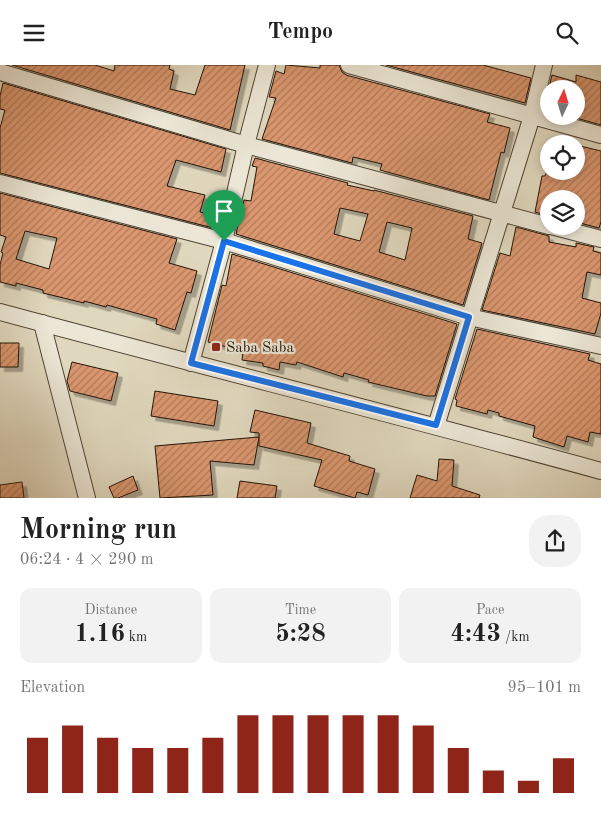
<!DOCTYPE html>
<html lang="en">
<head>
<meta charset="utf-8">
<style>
  :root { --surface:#fff; --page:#f2f2f2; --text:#222; --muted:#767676; --accent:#8f2418 }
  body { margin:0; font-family:"Old Standard TT",serif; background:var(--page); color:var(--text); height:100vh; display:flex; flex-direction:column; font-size:19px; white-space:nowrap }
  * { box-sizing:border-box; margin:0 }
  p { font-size:16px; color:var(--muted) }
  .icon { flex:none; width:28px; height:28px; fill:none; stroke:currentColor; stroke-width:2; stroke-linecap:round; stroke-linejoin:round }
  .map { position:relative; height:433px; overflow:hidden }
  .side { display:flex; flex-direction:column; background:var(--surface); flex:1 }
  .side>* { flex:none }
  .needle { width:32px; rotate:4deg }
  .controls { position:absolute; left:540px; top:15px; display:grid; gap:10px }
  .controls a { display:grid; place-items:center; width:45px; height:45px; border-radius:50%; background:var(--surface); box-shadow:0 2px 8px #0003; font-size:25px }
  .pin { position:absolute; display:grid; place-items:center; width:42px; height:42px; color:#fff; margin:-51px -21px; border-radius:50% 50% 50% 0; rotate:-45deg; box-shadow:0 0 5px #0007 }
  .pin .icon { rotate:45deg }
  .round { display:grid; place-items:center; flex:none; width:52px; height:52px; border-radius:20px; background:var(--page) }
  .summary { display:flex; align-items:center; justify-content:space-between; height:85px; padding:0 20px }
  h1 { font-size:28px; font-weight:700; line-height:38px }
  .metrics { display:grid; grid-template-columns:repeat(3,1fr); gap:8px; height:85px; padding:5px 20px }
  .metrics div { display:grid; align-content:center; border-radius:12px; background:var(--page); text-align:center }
  .metrics b { font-size:25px; font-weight:700 }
  .metrics small { font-size:14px; font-weight:400 }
  .metrics p { font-size:14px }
  .chart { height:140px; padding:10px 20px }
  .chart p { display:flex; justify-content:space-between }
  .chart svg { width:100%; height:90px; margin-top:5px; stroke:var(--accent); stroke-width:6 }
  header { display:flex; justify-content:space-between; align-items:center; height:65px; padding:0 20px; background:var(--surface); font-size:22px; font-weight:700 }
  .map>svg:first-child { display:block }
</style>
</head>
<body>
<header><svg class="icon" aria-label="menu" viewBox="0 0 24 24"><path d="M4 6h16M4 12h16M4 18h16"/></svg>Tempo<svg class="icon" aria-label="search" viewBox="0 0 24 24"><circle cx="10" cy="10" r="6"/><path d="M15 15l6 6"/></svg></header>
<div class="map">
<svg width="601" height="433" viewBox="0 0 601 433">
  <defs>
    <pattern id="building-hatch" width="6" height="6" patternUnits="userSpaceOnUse" patternTransform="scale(1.25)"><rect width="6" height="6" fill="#db976f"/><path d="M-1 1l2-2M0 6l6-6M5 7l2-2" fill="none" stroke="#b17a59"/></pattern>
    <filter id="shadow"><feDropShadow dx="4.5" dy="4.5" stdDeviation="0" flood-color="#0004"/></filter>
  </defs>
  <rect width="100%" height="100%" fill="#e0d8be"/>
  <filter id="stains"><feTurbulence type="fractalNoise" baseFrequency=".004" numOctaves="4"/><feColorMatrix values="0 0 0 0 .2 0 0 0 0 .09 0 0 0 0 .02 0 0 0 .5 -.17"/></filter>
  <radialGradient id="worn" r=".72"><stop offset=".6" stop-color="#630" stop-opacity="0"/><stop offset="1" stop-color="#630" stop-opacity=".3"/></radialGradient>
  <g fill="url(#building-hatch)" stroke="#211307" fill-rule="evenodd" filter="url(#shadow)">
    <path d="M12,0H95L114,6L115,0H170L169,4L174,6L170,24L195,30L205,0H245L230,65Z"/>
    <path d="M286,0L320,3V0H339L342,7L346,10L490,49L487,57L510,63L504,88L501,87L489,135L380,105L382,99L353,92L352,98L262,74L276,33L269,32L276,6L284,9Z"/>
    <path d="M386,0H483L531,13L525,38Z"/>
    <path d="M552,10L576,17V10L601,17V60L576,53V24H549V45L544,44Z"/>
    <path d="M3,18L226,84L221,107L176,95L167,121L205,130L200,147L219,152L217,164L0,108V63L5,45L0,44V31Z"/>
    <path d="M576,80L601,86V157L599,163L576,157V134H549V151L535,147L542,111H545L547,106H576Z"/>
    <path d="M255,93L348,118L347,120L374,126V125L473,151L468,174L482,178L463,240L236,169L244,135L251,136L257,102L252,101ZM340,143L368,149L360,176L334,169ZM387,157L412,163L405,195L379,187Z"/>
    <path d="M0,128L177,174L169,198L197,206L191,228L187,227L175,265L156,259L157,254L107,240L106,242L84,236V238L43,228V225L16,218V221L0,217V200L3,188L1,187L6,172L0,170ZM25,166L57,173L49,204L16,194Z"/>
    <path d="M516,162L549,171V177L576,182V178L594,182L593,186L601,188V210L587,207L582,233L601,238V248L595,269L482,245L500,188L510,191Z"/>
    <path d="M232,189L457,259L435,331H427L368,317L369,315L344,308L343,312L297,297L296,300L280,297L279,305L263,301V298L242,295L243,286L208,277L222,220L226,221Z"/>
    <path d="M477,264L590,289L588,295L601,299V369L590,367L588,377L567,371L564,382L533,372L535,361L499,351V348L488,345L487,349L456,341L457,335L455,334Z"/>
    <path d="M0,278H19L18,302H0Z"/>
    <path d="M72,297L118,308L111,336L70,326L67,316Z"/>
    <path d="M155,326L218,336L214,361L151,351Z"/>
    <path d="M255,345L311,358L307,378L350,391L349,396L375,404L368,430L357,427L355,433L314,421L322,395L259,381V368L250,367Z"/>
    <path d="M259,372L254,400L210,396L213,430L160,433L155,381Z"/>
    <path d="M439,394L454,395L452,421L480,430L479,433H410L417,410L437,416Z"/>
    <path d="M133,411L138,425L118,433H114L109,422Z"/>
    <path d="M240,416L277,421L275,433H237Z"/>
    <path d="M22,417L24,433H0V420Z"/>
  </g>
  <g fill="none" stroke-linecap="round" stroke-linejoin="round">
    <defs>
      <g id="minor">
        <path d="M349,0L601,70"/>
        <path d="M0,7L246,80L549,161"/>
        <path d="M0,118L224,176L469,252L601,281"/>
        <path d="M551,161L601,174"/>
        <path d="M0,247C200,301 401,351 601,406"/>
        <path d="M42,258L87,433"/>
        <path d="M191,298L224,176L246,80L267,0"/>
        <path d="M436,361L532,51L544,0"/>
      </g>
    </defs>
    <use href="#minor" stroke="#514435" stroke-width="18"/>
    <use href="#minor" stroke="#ebe6d5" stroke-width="16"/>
  </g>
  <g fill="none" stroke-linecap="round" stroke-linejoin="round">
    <defs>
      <path id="route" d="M224,176L469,252L436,360L191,298Z"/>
    </defs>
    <use href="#route" stroke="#fff" stroke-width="10"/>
    <use href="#route" stroke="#1a73e8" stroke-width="6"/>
  </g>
  <rect fill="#8f2418" stroke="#ebe6d5" stroke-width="2" x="211" y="277" width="10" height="10" rx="2.5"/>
  <g text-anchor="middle" stroke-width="4.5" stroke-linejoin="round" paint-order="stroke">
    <g font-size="15" fill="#211307" stroke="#ebe6d5" text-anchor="start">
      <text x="226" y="287">Saba Saba</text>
    </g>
  </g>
  <rect width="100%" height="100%" filter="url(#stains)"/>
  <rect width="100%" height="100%" fill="url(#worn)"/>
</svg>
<div class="controls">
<a><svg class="needle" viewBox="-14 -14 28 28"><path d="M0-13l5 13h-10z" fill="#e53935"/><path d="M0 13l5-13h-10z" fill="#767676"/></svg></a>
<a><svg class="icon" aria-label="locate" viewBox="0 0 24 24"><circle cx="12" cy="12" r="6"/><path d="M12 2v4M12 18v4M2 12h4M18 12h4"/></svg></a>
<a><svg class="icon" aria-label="layers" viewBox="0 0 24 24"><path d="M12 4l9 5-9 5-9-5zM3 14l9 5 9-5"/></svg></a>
</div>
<div class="pin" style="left:224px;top:176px;background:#1e9e55"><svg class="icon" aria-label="arrive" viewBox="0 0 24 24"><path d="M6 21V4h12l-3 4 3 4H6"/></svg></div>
</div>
<section class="side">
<div class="summary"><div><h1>Morning run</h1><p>06:24 · 4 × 290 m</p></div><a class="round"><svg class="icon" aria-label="share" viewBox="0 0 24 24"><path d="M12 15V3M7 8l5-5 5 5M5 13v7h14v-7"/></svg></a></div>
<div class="metrics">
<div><p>Distance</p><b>1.16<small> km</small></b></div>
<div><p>Time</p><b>5:28</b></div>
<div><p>Pace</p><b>4:43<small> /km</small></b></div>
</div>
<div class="chart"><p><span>Elevation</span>95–101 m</p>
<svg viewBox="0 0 160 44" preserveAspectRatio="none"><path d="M5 44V17M15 44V11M25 44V17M35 44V22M45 44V22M55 44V17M65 44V6M75 44V6M85 44V6M95 44V6M105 44V6M115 44V11M125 44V22M135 44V33M145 44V38M155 44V27"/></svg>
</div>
</section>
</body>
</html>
